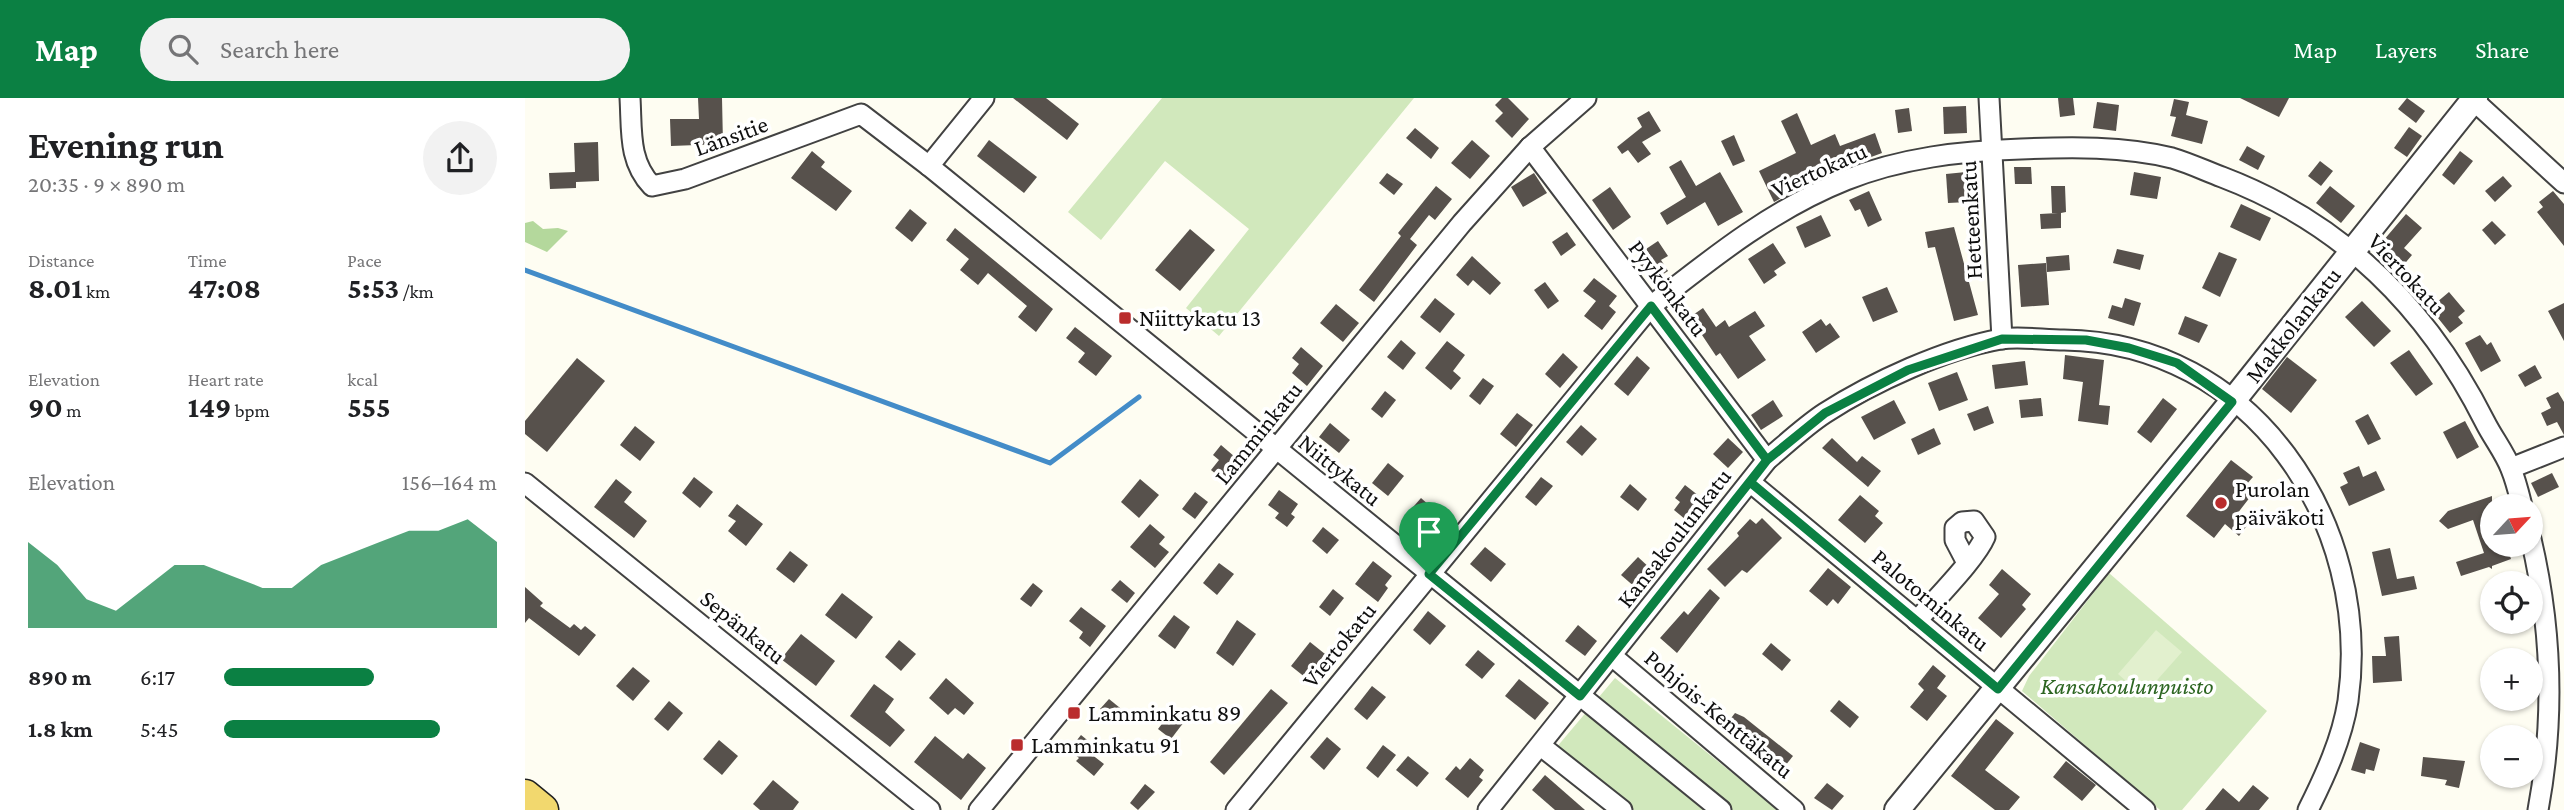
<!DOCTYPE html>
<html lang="en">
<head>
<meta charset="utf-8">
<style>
  :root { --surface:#fff; --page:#f2f2f2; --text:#202124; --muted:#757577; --accent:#0b8043 }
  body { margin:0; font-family:"Crimson Pro",serif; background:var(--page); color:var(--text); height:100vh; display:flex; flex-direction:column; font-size:26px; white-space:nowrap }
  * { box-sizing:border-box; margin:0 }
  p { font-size:23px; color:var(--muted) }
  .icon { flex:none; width:38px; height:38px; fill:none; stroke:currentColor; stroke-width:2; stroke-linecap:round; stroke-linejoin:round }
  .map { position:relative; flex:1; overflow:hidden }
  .details { display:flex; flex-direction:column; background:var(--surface); width:525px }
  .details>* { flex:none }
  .needle { width:46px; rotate:64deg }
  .buttons { position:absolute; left:1955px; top:396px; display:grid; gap:14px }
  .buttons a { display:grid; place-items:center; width:63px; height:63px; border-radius:50%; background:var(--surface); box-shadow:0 2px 5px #0004; font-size:35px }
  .pin { position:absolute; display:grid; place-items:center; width:60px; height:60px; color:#fff; margin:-72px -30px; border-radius:50% 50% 50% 0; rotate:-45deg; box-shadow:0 0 7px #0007 }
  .pin .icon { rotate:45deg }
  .round { display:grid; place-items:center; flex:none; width:74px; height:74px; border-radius:37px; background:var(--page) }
  .overview { display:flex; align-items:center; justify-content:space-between; height:119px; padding:0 28px }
  h1 { font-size:38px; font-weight:700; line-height:52px }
  .stats { display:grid; grid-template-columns:repeat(3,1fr); gap:10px; height:119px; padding:7px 28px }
  .stats div { display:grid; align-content:center }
  .stats b { font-size:30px; font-weight:700 }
  .stats small { font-size:19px; font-weight:400 }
  .stats p { font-size:19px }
  .chart { height:196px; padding:14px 28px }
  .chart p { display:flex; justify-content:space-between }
  .chart svg { width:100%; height:126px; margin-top:7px; fill:var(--accent); opacity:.7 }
  ul { padding:0 28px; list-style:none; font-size:23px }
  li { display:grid; grid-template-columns:112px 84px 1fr; align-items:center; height:52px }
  li i { height:18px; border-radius:9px; background:var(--accent) }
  header { display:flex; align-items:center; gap:42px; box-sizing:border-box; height:98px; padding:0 35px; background:var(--accent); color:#fff }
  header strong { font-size:33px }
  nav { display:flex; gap:38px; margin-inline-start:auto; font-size:24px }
  .search { width:490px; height:63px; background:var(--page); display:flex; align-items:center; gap:18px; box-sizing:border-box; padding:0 24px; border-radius:38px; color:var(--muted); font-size:26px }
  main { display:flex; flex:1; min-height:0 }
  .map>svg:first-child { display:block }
</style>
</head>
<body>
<header>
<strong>Map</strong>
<div class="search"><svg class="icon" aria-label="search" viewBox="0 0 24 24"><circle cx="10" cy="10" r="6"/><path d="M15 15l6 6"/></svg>Search here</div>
<nav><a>Map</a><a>Layers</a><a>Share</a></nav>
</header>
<main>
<section class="details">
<div class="overview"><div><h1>Evening run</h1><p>20:35 · 9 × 890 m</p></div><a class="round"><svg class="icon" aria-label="share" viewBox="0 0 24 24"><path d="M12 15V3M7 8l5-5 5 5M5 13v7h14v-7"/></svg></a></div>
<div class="stats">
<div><p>Distance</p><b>8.01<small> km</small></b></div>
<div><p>Time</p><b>47:08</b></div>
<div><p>Pace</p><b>5:53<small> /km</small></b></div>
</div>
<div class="stats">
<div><p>Elevation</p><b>90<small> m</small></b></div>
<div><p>Heart rate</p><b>149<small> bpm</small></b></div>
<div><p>kcal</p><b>555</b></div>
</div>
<div class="chart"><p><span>Elevation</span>156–164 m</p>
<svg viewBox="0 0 160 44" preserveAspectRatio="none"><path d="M0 44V14L10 22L20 34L30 38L40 30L50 22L60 22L70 26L80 30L90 30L100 22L110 18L120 14L130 10L140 10L150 6L160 14V44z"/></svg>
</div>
<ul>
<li><b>890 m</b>6:17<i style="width:55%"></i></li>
<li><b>1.8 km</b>5:45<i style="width:79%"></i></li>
</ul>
</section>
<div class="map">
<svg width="2039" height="712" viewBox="0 0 2039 712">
  <rect width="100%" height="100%" fill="#fefdf2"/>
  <g fill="#d1e8bc">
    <path d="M637,0H889L694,238L661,210L724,131L640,63L576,142L543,114Z"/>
    <path d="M1584,475L1742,613L1657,712H1635L1497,593L1504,578Z"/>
    <path d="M1090,580L1253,712H1109L1031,650Z"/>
  </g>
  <path fill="#b4d89c" d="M8,123L18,131L33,130L43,133L22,154L0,144V125Z"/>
  <path fill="#e2f0ce" d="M1631,532L1657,554L1618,598L1593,576Z"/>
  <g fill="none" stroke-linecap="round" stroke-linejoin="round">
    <path stroke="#438cc8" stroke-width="5" d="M0,172L525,365L614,299"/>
  </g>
  <g fill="#57514c">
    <path d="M173,0H197L198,46L146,48L145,21H174Z"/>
    <path d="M488,0H521L554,26L542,42Z"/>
    <path d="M977,0H983L1004,21L987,40L970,23L978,15L970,7Z"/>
    <path d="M1533,0H1548L1550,17L1535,19Z"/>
    <path d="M1715,0H1764L1754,19Z"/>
    <path d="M1882,0L1900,13L1891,25L1873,11Z"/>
    <path d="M1649,1L1664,4L1661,17L1683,23L1677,46L1646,38L1651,19L1645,18Z"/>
    <path d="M1572,4L1594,7L1591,33L1568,30Z"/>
    <path d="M1441,8L1442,35L1419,36L1418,9Z"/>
    <path d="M1384,10L1387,33L1373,35L1370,12Z"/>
    <path d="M1124,13L1136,33L1117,44L1126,56L1113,65L1103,52L1097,56L1092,49L1117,29L1112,20Z"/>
    <path d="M1272,15L1286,47L1310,36L1315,48L1350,35L1357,55L1338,62L1335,53L1270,83L1273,91L1249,104L1234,73L1271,55L1256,23Z"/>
    <path d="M1884,29L1897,38L1882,59L1869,50Z"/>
    <path d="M890,30L914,50L906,61L881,40Z"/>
    <path d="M1209,37L1220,63L1208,68L1196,43Z"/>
    <path d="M464,42L512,79L499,95L452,58Z"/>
    <path d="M947,42L965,58L945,81L926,65Z"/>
    <path d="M73,44L74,83L51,84V90L25,91L24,75L50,74L49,45Z"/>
    <path d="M1722,48L1740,58L1733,72L1714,62Z"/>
    <path d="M287,53L300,64L296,69L327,93L311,113L266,80Z"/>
    <path d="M1935,53L1948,63L1929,87L1917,77Z"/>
    <path d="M1156,62L1171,88L1195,74L1218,114L1193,128L1180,104L1142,127L1135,115L1161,99L1144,69Z"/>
    <path d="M1795,63L1808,73L1796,88L1783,78Z"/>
    <path d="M1489,69H1506L1507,86H1490Z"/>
    <path d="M1441,74L1443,104L1423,105L1421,76Z"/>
    <path d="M1609,74L1636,79L1632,101L1605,97Z"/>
    <path d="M862,75L878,86L869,97L854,85Z"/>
    <path d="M1009,75L1022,95L998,109L986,89Z"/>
    <path d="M1978,78L1987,88L1970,104L1960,93Z"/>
    <path d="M911,88L927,101L910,122L904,117L885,141L892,147L849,204L834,192L876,138L873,135Z"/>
    <path d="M1526,88H1540L1541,114L1536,115V130L1516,131L1515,116L1533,115H1527Z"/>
    <path d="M1805,88L1830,108L1816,125L1791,105Z"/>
    <path d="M1085,89L1106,119L1088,132L1067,102Z"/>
    <path d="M1344,93L1357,122L1343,129L1335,111L1330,113L1324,102Z"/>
    <path d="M2028,93L2039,106V148L2012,114L2018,109L2014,104Z"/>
    <path d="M1716,106L1746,120L1735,143L1705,129Z"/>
    <path d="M385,111L402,125L387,144L370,130Z"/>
    <path d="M1881,116L1897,130L1879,150L1887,157L1876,170L1852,150Z"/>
    <path d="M1296,117L1306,138L1280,150L1271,129Z"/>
    <path d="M1967,123L1981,137L1970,147L1957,132Z"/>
    <path d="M1429,129L1453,217L1429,223L1410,149L1403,150L1400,134Z"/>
    <path d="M430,130L528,211L511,234L493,219L502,208L463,175L453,187L435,172L444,161L421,142Z"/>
    <path d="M665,131L690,152L655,193L630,172Z"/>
    <path d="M1042,134L1051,147L1036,158L1027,144Z"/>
    <path d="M1133,143L1143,158L1136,162L1143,173L1126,184L1113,164L1125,157L1121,151Z"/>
    <path d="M1248,145L1261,165L1249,173L1252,177L1239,186L1223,161Z"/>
    <path d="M1592,151L1619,157L1615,172L1588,165Z"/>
    <path d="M1694,154L1712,161L1695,199L1677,190Z"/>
    <path d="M1544,157L1545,172L1522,174L1521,159Z"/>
    <path d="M947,158L976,185L965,197L948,182L943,188L931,177Z"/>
    <path d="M1521,165L1524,207L1496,209L1493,167Z"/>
    <path d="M1069,180L1092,198L1084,208L1091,214L1077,232L1059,218L1071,203L1058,193Z"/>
    <path d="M1020,184L1034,203L1023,211L1009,192Z"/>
    <path d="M1362,189L1373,214L1348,224L1337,199Z"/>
    <path d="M1924,194L1940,213L1933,219L1938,225L1925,235L1905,210Z"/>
    <path d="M910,200L930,216L915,235L895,219Z"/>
    <path d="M1600,200L1616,205L1609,228L1583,220L1587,207L1597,210Z"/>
    <path d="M1837,203L1866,233L1849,249L1820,219Z"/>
    <path d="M2039,205V243L2023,213Z"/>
    <path d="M811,206L834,225L818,244L795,225Z"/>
    <path d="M1178,210L1191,229L1200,222L1204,229L1230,213L1240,228L1224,238L1241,262L1213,281L1195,255L1191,258L1165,219Z"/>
    <path d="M1660,218L1683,227L1674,245L1653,236Z"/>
    <path d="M1296,221L1301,228L1305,225L1315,239L1291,255L1277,234Z"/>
    <path d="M550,229L587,258L571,278L553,264L560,255L541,240Z"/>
    <path d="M1955,237L1962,247L1966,244L1976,263L1956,274L1940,245Z"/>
    <path d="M876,242L891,255L878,272L862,259Z"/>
    <path d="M922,243L940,257L928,273L936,280L926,292L900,270Z"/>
    <path d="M776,249L798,268L782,288L767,275L774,266L767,260Z"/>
    <path d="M1884,252L1908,286L1891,298L1865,265Z"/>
    <path d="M1038,255L1053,269L1035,290L1020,276Z"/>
    <path d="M1540,257L1579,262L1574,307L1585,308L1583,327L1553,323L1558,284L1538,281Z"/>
    <path d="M1112,258L1125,270L1103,298L1089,286Z"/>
    <path d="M1762,259L1792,282L1766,315L1737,291Z"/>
    <path d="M52,260L80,283L22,354L0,336V323Z"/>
    <path d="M1500,263L1503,287L1470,291L1467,267Z"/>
    <path d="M2010,267L2017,280L2000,289L1993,277Z"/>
    <path d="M1432,274L1443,302L1414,313L1403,285Z"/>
    <path d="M958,280L969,288L955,307L944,298Z"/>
    <path d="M860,293L871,302L857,320L846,311Z"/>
    <path d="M2033,294L2039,304V337L2032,324L2022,328L2016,315L2026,310L2021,300Z"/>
    <path d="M1516,300L1518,318L1496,320L1494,302Z"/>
    <path d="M1638,300L1652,311L1626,345L1612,334Z"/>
    <path d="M1248,302L1258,318L1236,332L1226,317Z"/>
    <path d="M1369,302L1381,325L1349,342L1336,319Z"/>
    <path d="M1463,308L1469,325L1449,333L1442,316Z"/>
    <path d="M992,315L1008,327L991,349L975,336Z"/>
    <path d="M1843,316L1856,341L1843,347L1830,323Z"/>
    <path d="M1940,323L1954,349L1932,361L1918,334Z"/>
    <path d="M805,325L825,342L814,355L794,339Z"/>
    <path d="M1056,327L1072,341L1057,358L1041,344Z"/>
    <path d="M110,328L130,344L115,363L95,347Z"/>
    <path d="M1409,330L1416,346L1393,357L1386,341Z"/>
    <path d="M1203,340L1218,354L1203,370L1188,356Z"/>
    <path d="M1307,340L1332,364L1337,358L1356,373L1343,389L1297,350Z"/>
    <path d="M696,347L717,365L701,384L686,372L694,362L688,357Z"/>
    <path d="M1706,362L1728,379L1721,387L1729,394L1712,416L1724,425L1714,438L1700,426L1689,440L1661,418Z"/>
    <path d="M863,365L879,378L863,398L847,385Z"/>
    <path d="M1834,368L1838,379L1851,373L1860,392L1824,408L1815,389L1823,385L1818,375Z"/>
    <path d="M2027,375L2034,389L2013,399L2006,385Z"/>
    <path d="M169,379L188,394L175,410L157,395Z"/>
    <path d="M1016,379L1028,388L1011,408L1000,399Z"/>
    <path d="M91,381L107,394L99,404L122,423L109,440L69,409Z"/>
    <path d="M615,381L634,397L614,420L596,404Z"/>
    <path d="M1105,386L1122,401L1113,413L1095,399Z"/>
    <path d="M1160,387L1183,405L1166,426L1149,412L1155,404L1150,400Z"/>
    <path d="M754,392L773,406L766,416L770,419L762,429L750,420L754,415L743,407Z"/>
    <path d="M670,394L683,404L670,421L657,411Z"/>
    <path d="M1335,397L1354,413L1350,418L1358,425L1340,445L1313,422Z"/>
    <path d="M1967,398V446H1981L1986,461L1967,468V471L1964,469L1936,478L1931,464L1959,455L1948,422L1923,431L1914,423L1923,413Z"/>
    <path d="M896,400L913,415L900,431L882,416Z"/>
    <path d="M212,406L238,426L221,448L203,433L211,423L203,418Z"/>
    <path d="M1237,420L1257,440L1222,475L1217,472L1200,489L1182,471L1214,438L1212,435L1225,421L1231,426Z"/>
    <path d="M625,426L640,439L634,446L644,454L630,470L605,449Z"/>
    <path d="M798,429L814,442L802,456L787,443Z"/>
    <path d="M960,449L981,466L966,484L945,466Z"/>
    <path d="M1865,450L1872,481L1889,478L1892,491L1857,498L1847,454Z"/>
    <path d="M265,453L283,467L269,485L251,471Z"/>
    <path d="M1113,459L1127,472L1111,490L1096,477Z"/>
    <path d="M848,463L867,478L860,487L863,490L853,504L830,486Z"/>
    <path d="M694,465L709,476L692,497L678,485Z"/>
    <path d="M1303,470L1326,489L1313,506L1308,501L1302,508L1284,493Z"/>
    <path d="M1477,471L1506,496L1497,507L1501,511L1476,540L1453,520L1474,496L1464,487Z"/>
    <path d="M595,482L610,495L602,505L586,492Z"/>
    <path d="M508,485L518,493L506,509L495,501Z"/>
    <path d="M0,489L18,505L15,508L45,530L49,526L56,532L60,528L71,537L54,558L4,520L0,525Z"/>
    <path d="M808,491L819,500L805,518L794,509Z"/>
    <path d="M1185,491L1195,500L1152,555L1135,540L1159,513L1163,517Z"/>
    <path d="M317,495L348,519L331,541L300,517Z"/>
    <path d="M556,509L581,528L565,549L554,540L558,534L544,523Z"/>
    <path d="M903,513L921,528L905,547L888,532Z"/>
    <path d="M649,517L665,529L650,551L633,538Z"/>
    <path d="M712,522L731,536L708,568L691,555Z"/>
    <path d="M1053,527L1072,543L1060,558L1040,543Z"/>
    <path d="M276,536L310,563L291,588L256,561Z"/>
    <path d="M1874,538L1877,583L1848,585L1847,558H1861L1859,539Z"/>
    <path d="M374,542L391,556L376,573L360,559Z"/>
    <path d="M785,544L800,556L781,580L766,568Z"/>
    <path d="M1246,545L1266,562L1257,573L1237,556Z"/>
    <path d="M953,552L970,566L957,581L940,567Z"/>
    <path d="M1408,567L1421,578L1412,590L1422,598L1402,623L1385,609L1399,592L1393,586Z"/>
    <path d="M108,569L125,583L108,603L91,588Z"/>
    <path d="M421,580L449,605L439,617L430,610L423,617L404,600Z"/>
    <path d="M994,581L1024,605L1010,622L980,598Z"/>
    <path d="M349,586L369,601L360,614L380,632L365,649L325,618Z"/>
    <path d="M847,588L861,599L842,622L829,611Z"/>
    <path d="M746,591L763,605L699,677L685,664Z"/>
    <path d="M584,601L600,614L591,625L575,611Z"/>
    <path d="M1314,602L1334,619L1325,630L1305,613Z"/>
    <path d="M144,603L158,615L143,633L129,621Z"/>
    <path d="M649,610L662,620L646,641L633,631Z"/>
    <path d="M1210,615L1219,619L1268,658L1256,673L1200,628Z"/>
    <path d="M1471,621L1489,635L1460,672L1495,699L1484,712H1470L1426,678Z"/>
    <path d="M556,637L572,650L566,656L579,666L569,678L551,663L554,660L544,652Z"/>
    <path d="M410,638L438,661L443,655L461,670L436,702L389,664Z"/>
    <path d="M802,639L816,651L799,672L785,659Z"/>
    <path d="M194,642L213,658L197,677L178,661Z"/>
    <path d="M1835,644L1855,651L1849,673L1841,671L1840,676L1826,672Z"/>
    <path d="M858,647L871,657L853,680L841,670Z"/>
    <path d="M883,658L904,675L892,689L871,672Z"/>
    <path d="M1898,659L1940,663L1934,690L1920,687L1922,682L1896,678Z"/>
    <path d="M945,660L959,672L954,679L958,682L943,700L920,681L931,668L935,672Z"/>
    <path d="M1541,663L1571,687L1557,703L1528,679Z"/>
    <path d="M1020,677L1060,712H1030L1007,692Z"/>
    <path d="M248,682L274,704L268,712H235L228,706Z"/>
    <path d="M1302,685L1319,698L1307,712L1289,700Z"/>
    <path d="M620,686L630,694L613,712L605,705Z"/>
    <path d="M1728,687L1744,700L1734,712H1680L1698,690L1714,704Z"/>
  </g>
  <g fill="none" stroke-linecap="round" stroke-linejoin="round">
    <defs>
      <g id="minor">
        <path d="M105,0C107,32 103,63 127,88L160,81L336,16L404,68L1196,712"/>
        <path d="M1464,0L1477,241"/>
        <path d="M1946,0L2039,85"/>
        <path d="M1005,49L1242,362"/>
        <path d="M404,68L459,0"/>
        <path d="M1986,370L2039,349"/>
        <path d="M1225,384L1620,712"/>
        <path d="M0,385L405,712"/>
        <path d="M2006,441C2027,531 2030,621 2013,712"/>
        <path d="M1392,523C1410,501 1450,462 1460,439L1449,423L1437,424L1430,430V442L1441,463"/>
        <path d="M1087,558L1269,712"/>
        <path d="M1016,648L1097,712"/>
        <path d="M454,712L937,125L1005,49L1061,0"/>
        <path d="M711,712L1126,208C1187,160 1248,111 1321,82C1376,60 1436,53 1496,51C1545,49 1599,48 1647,60C1664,65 1681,73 1697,79C1818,125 1902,209 1960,324C1968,340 1980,355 1986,371C1991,383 1994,396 1997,408"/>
        <path d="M963,712L1242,362C1261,346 1280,328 1300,315C1348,284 1420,251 1476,241C1495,238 1519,242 1539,242C1727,244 1848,425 1823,603C1817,641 1800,678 1783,712"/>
      </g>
      <path id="tertiary" d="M1372,712L1707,304L1950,0"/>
      <path id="primary" d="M0,698L17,712"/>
    </defs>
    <use href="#minor" stroke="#424242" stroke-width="23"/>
    <use href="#tertiary" stroke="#424242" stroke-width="28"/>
    <use href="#primary" stroke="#202020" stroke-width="35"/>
    <use href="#minor" stroke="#fff" stroke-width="19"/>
    <use href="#tertiary" stroke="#fff" stroke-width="24"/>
    <use href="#primary" stroke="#f2d86e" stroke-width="32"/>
  </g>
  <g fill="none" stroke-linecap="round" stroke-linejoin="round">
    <defs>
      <path id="route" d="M904,476L1055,598L1242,362L1300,315L1383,272L1477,241L1561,242L1604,250L1652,265L1707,304L1473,591L1225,384L1242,362L1126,208L904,476"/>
    </defs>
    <use href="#route" stroke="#fff" stroke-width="14"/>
    <use href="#route" stroke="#0b8043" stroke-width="9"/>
  </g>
  <g fill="#ba2c2d" stroke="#fff" stroke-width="2.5">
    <rect x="593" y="213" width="14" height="14" rx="3.5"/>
    <circle cx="1696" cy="405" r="7"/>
    <rect x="542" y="608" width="14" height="14" rx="3.5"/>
    <rect x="485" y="640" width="14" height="14" rx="3.5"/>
  </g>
  <g text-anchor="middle" stroke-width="7" stroke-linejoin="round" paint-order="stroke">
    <g font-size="24" fill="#0f0f0f" stroke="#fff">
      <text transform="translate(206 38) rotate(-20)" y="8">Länsitie</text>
      <text transform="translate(1294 72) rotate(-24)" y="8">Viertokatu</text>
      <text transform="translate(1446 122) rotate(-93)" y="8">Hetteenkatu</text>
      <text transform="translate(1882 176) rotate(47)" y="8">Viertokatu</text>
      <text transform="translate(1143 190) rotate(53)" y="8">Pyykönkatu</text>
      <text transform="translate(1768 227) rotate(-52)" y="8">Makkolankatu</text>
      <text transform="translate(733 335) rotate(-51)" y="8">Lamminkatu</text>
      <text transform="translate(815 372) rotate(39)" y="8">Niittykatu</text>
      <text transform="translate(1149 440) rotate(-52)" y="8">Kansakoulunkatu</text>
      <text transform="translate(1406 502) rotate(40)" y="8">Palotorninkatu</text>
      <text transform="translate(218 529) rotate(39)" y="8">Sepänkatu</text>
      <text transform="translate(814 547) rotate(-51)" y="8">Viertokatu</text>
      <text transform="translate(1194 616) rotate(40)" y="8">Pohjois-Kenttäkatu</text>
    </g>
    <g font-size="24" fill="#0f0f0f" stroke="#fff" text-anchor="start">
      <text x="614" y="228">Niittykatu 13</text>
      <text x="1710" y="399">Purolan<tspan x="1710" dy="28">päiväkoti</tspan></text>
      <text x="563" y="623">Lamminkatu 89</text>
      <text x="506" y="655">Lamminkatu 91</text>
    </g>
    <g font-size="24" font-style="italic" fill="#2c6521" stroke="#fff">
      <text x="1602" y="596">Kansakoulunpuisto</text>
    </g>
  </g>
</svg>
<div class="buttons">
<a><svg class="needle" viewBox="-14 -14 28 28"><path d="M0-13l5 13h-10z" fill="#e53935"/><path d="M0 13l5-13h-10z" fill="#757577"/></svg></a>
<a><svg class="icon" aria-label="locate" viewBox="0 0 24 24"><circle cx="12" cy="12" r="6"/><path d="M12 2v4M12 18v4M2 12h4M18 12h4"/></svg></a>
<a>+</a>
<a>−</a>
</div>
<div class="pin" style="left:904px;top:476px;background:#1e9e55"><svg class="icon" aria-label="arrive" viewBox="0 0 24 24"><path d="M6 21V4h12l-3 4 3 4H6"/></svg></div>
</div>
</main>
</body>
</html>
